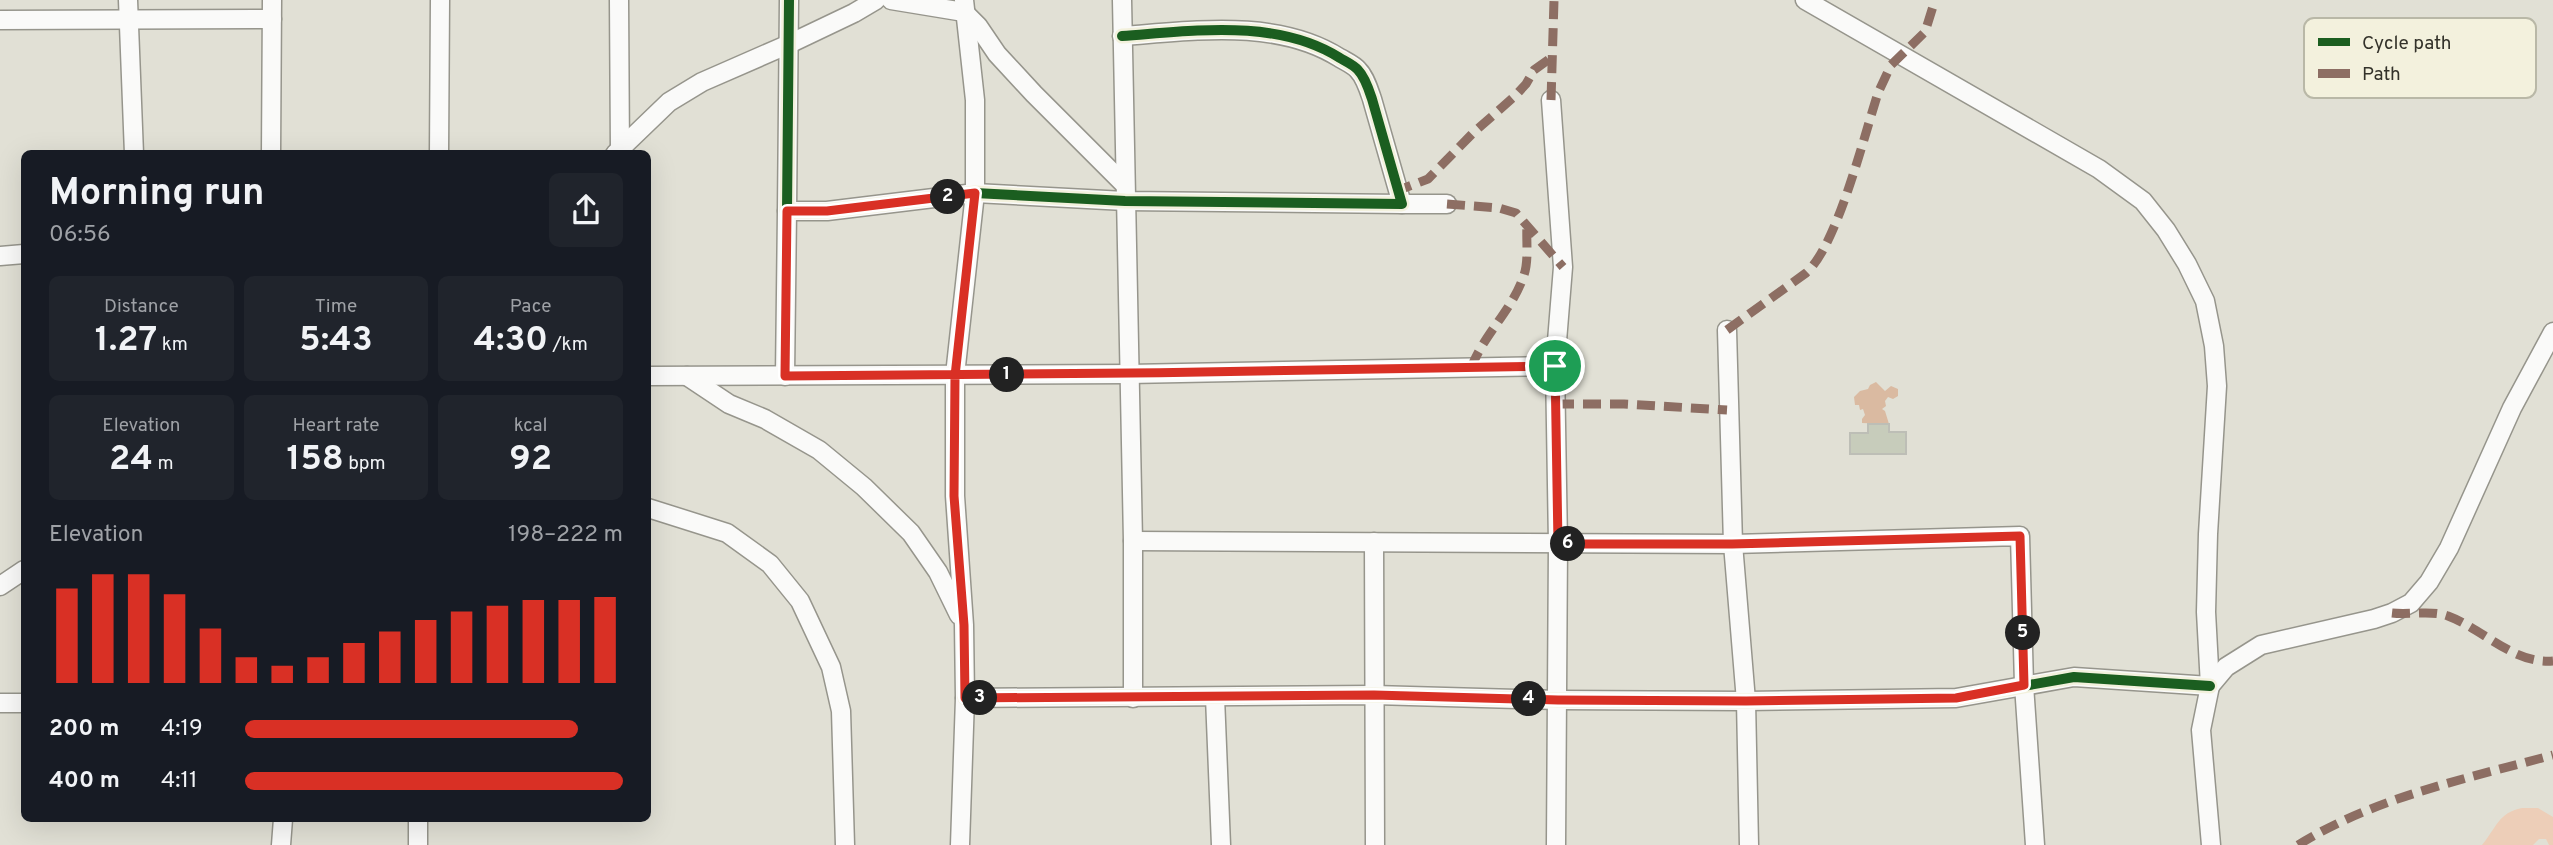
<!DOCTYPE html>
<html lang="en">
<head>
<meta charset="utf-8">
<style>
  :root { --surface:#171b24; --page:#20242c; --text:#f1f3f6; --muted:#9ea1a6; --accent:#d93025 }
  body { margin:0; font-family:Overpass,sans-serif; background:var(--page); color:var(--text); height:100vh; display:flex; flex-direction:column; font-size:26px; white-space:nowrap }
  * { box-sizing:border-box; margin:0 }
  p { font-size:23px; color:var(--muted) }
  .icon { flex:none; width:38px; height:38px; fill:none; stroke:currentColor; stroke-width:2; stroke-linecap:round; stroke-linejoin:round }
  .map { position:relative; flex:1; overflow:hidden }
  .sheet { position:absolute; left:21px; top:150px; width:630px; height:672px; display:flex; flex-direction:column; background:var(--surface); border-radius:10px; box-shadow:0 7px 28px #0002 }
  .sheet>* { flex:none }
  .pin { position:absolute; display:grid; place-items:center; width:60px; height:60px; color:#fff; margin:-30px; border:4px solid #fff; border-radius:50%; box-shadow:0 2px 7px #0007 }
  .km { position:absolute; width:35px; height:35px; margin:-18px; border-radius:50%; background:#222; color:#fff; font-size:19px; line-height:35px; text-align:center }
  .round { display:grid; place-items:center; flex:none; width:74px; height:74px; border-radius:10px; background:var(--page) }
  .head { display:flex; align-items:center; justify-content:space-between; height:119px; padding:0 28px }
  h1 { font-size:38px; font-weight:700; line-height:52px }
  .metrics { display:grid; grid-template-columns:repeat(3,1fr); gap:10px; height:119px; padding:7px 28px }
  .metrics div { display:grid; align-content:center; border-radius:10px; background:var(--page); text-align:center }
  .metrics b { font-size:35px; font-weight:700 }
  .metrics small { font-size:19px; font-weight:400 }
  .metrics p { font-size:19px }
  .chart { height:196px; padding:14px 28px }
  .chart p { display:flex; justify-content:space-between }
  .chart svg { width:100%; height:126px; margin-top:7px; stroke:var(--accent); stroke-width:6 }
  ul { padding:0 28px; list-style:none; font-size:23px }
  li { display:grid; grid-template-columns:112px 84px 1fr; align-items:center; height:52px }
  li i { height:18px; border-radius:9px; background:var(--accent) }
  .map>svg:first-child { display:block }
</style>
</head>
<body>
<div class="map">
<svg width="2553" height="845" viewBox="0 0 2553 845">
  <rect width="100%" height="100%" fill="#e1e0d5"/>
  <path fill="#edceb8" d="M2522,808H2538L2553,817V845H2549L2546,839H2539L2533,845H2482C2497,827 2498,813 2522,808Z"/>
  <path fill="#dabaa1" d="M1876,382L1885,391L1891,386L1898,389V396L1893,399L1888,397L1885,401L1886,406L1882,409L1885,411L1889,424L1862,423V419L1865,415L1863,409L1860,410L1859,405H1855L1854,397L1860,391L1868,389L1870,385Z"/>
  <path fill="#c7ccbb" stroke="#bdbeb6" stroke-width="2" d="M1868,424H1889V432H1906V454H1850V433H1868Z"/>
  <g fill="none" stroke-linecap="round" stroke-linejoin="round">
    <defs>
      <g id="minor">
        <path d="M128,0L134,154"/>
        <path d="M619,0L620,154"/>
        <path d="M789,0L787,211H827L975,193L1125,201L1402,204L1372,99C1369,90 1365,77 1358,70C1354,65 1345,61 1340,58C1277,18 1193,31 1122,36"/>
        <path d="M891,0L964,12L978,26L997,54L1034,94L1125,185"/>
        <path d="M1122,0L1133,541V698"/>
        <path d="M1805,0L2099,169L2143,201L2166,230L2187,264L2205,301L2214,346L2217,386L2208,534L2206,612L2210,686L2201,730L2211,845"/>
        <path d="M0,20L272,19"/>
        <path d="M1551,100L1563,267L1555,366L1558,544L1556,845"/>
        <path d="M271,154L272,0"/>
        <path d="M439,154L440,0"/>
        <path d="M615,154L669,102L702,82L789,44L854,13L876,0"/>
        <path d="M1402,204H1447"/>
        <path d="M0,256L24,254"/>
        <path d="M1727,330L1733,544L1746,701L1749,845"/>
        <path d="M648,376L1129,374L1555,366"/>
        <path d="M687,376L729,404L765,419L819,450L864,487L911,533L938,572L959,615"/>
        <path d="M785,376L787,211"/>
        <path d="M648,508L727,533L770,564L800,601L831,667L841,711L845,845"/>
        <path d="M1133,541L1733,544L2020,536L2024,685L2035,845"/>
        <path d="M1374,542L1375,845"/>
        <path d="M0,586L24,570"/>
        <path d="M2210,686L2226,667L2261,645L2374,619L2392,613L2411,603L2429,582L2449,548L2512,408L2553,332"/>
        <path d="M1215,697L1221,845"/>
        <path d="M965,698L1374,695L1558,700L1746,701L1956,698L2074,677L2210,686"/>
        <path d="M0,703H24"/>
        <path d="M281,845L283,819"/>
        <path d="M418,845V819"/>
        <path d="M960,845L965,698L964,625L955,496V375L975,193V100L964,0"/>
      </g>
    </defs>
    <use href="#minor" stroke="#96958c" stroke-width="21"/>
    <use href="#minor" stroke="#fafaf9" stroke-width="18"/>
    <g stroke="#8d6e63" stroke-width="9" stroke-dasharray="18 9" stroke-linecap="butt">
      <path d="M1551,100L1554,0"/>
      <path d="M1394,192L1428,179L1473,133L1515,96L1526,84L1534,70L1552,57"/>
      <path d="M1447,204L1499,208L1516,213L1563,267"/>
      <path d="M1727,330L1806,273C1837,246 1864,136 1878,93L1891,65L1925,32L1935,0"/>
      <path d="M1471,368C1484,334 1513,309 1524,275C1529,260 1526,241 1527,225"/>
      <path d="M1556,404H1624L1727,410"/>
      <path d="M2392,613C2410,615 2432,610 2448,616C2483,629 2513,664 2553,661"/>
      <path d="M2298,845C2376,797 2465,779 2553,755"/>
    </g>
    <defs>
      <g id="cycleway">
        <path d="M789,0L787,211H827L975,193L1125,201L1402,204L1372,99C1369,90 1365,77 1358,70C1354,65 1345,61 1340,58C1277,18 1193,31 1122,36"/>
        <path d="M965,698L1374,695L1558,700L1746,701L1956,698L2074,677L2210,686"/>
      </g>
    </defs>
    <use href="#cycleway" stroke="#f3f1dd" stroke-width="15"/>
    <use href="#cycleway" stroke="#1b5e20" stroke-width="10"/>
  </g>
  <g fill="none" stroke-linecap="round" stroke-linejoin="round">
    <defs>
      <path id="route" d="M1555,366C1298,371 1042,375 785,376L787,211H827L975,193L955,376L954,496L964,625L965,698L1374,695L1558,700L1746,701L1956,698L2024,685L2020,536L1732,544H1558L1555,366"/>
    </defs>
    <use href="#route" stroke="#fff" stroke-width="14"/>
    <use href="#route" stroke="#d93025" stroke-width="9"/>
  </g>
  <rect x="2304" y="18" width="232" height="80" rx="10" fill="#f3f1dd" stroke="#b9b8a7" stroke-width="2"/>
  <rect x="2318" y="38" width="32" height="8" fill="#1b5e20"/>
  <rect x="2318" y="69" width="32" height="9" fill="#8d6e63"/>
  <g font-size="19" fill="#33322a">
    <text x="2362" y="49">Cycle path</text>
    <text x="2362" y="80">Path</text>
  </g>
</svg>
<div class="pin" style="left:1555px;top:366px;background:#1e9e55"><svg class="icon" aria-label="arrive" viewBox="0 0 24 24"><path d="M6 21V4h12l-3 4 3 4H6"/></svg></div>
<b class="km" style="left:1007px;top:375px">1</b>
<b class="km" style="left:948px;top:197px">2</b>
<b class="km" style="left:980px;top:698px">3</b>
<b class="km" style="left:1529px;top:699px">4</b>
<b class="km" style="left:2023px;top:633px">5</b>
<b class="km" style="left:1568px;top:544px">6</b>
<section class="sheet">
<div class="head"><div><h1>Morning run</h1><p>06:56</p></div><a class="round"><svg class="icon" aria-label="share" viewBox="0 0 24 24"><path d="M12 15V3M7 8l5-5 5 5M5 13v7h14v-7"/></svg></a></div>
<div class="metrics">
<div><p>Distance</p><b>1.27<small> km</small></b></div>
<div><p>Time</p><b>5:43</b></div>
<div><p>Pace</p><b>4:30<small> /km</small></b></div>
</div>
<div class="metrics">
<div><p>Elevation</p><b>24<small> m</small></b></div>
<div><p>Heart rate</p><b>158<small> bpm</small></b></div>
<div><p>kcal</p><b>92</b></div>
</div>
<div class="chart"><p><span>Elevation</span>198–222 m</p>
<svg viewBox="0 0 160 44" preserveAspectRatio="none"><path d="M5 44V11M15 44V6M25 44V6M35 44V13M45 44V25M55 44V35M65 44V38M75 44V35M85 44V30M95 44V26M105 44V22M115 44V19M125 44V17M135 44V15M145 44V15M155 44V14"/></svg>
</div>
<ul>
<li><b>200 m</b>4:19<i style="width:88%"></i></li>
<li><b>400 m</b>4:11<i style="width:100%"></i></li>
</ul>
</section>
</div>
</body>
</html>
